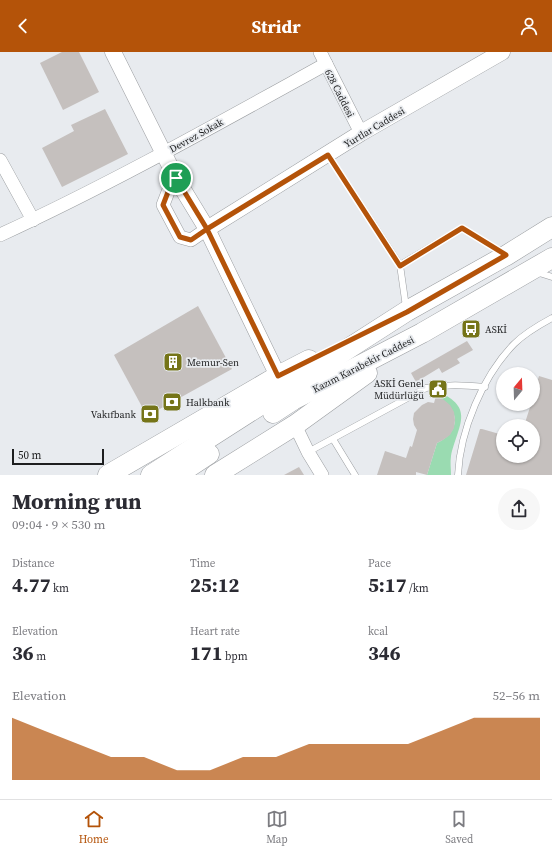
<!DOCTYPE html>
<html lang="en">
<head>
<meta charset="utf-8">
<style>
  :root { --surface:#fff; --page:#f7f7f7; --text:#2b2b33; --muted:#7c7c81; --line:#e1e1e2; --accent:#b45309 }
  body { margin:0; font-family:"Source Serif 4",serif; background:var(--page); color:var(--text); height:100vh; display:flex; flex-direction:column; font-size:15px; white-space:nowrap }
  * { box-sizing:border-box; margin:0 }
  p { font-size:13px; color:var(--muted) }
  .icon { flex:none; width:22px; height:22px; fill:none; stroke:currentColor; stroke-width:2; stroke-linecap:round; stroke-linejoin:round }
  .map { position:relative; height:423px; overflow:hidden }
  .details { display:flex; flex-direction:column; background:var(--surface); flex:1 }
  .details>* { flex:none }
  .needle { width:26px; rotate:19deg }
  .fabs { position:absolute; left:496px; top:315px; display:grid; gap:8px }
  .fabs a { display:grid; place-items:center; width:44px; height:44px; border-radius:50%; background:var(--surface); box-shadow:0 1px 3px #0004; font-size:20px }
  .scale { position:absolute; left:12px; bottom:10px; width:92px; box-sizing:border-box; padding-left:4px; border:2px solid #1d1e1f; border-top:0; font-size:11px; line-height:14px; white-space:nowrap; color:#1d1e1f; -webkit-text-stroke:3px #e8ebef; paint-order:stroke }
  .pin { position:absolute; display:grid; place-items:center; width:34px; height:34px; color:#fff; margin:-17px; border:2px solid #fff; border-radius:50%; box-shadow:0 1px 4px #0007 }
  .round { display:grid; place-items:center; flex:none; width:42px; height:42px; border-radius:21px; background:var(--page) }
  .overview { display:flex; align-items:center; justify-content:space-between; height:68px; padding:0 12px }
  h1 { font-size:22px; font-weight:700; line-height:30px }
  .metrics { display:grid; grid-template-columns:repeat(3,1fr); gap:6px; height:68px; padding:4px 12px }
  .metrics div { display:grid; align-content:center }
  .metrics b { font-size:20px; font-weight:700 }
  .metrics small { font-size:11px; font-weight:400 }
  .metrics p { font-size:11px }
  .chart { height:112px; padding:8px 12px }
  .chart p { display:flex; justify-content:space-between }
  .chart svg { width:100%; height:72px; margin-top:4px; fill:var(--accent); opacity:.7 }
  header { display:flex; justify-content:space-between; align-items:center; height:52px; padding:0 12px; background:var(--accent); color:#fff; font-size:18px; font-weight:700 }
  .tab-bar { display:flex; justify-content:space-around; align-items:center; height:56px; border-top:1px solid var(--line); background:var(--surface); font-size:11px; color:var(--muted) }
  .tab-bar a { display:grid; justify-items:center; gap:2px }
  .tab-bar .active { color:var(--accent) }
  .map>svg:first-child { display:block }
</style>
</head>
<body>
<header><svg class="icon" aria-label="back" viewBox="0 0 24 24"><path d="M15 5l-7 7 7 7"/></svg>Stridr<svg class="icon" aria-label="person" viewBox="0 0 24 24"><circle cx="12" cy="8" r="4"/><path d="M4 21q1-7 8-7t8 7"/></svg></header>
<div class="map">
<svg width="552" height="423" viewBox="0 0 552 423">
  <rect width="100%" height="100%" fill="#e8ebef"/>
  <path fill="#9adbb1" d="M437,339C476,356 458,373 451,404C450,410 451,417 451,423H427L437,391C462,380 460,355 436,344Z"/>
  <g fill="#c5c0be">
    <path d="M62,0H79L99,40L63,58L40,11Z"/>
    <path d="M105,57L128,102L62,135L42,96L74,79L71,73Z"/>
    <path d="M198,254L232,317L147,364L114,303Z"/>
    <path d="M467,289L473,298L457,307L460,311L442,321L439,316L416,330L411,321Z"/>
    <path d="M539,324L552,328V423H466L480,377H482L503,383V404H533V374H524L531,352H533V344Z"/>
    <path d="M436,344L444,348L450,353L454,360L455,368L454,376L450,383L443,388L437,391L427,423L416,420V423H377L385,399L406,406L410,394L412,395L417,378L414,373L413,367L414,361L422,353L428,350L434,351Z"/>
    <path d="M299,415L304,423H284Z"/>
  </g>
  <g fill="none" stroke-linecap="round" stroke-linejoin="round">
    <defs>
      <g id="service">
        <path d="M328,103L400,213"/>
        <path d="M536,220L552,225"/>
        <path d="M406,255L400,213L462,176L503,201"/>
        <path d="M333,387L355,423"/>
        <path d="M308,400L426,336C446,332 464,333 485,335"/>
        <path d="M458,423C460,378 483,324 514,292C525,281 539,273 552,266"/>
      </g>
      <g id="minor">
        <path d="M320,0L361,81"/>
        <path d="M0,108L33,168"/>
        <path d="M176,126L168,140L163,153L180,185L191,188L207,177"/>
        <path d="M0,183C111,132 219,71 326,12"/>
        <path d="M295,373L308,400L322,423"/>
      </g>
      <g id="tertiary">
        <path d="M113,0L176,126L207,177L278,324"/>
        <path d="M207,177L361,81L502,0"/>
      </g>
      <g id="primary">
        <path d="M273,361L293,348L422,281L552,206"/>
        <path d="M108,423L278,324L309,308"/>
        <path d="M151,423L407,259L507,203L552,175"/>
        <path d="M177,423L209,402"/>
        <path d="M215,423L295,373L367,321"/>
      </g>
    </defs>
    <use href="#service" stroke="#9a9da0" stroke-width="7"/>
    <use href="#minor" stroke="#9a9da0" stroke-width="14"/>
    <use href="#tertiary" stroke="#9a9da0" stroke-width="17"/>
    <use href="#primary" stroke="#9a9da0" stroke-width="21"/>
    <use href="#service" stroke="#fff" stroke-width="6"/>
    <use href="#minor" stroke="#fff" stroke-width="13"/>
    <use href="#tertiary" stroke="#fff" stroke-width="16"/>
    <use href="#primary" stroke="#fff" stroke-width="20"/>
  </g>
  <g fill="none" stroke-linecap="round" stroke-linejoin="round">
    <defs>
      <path id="route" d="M176,126L207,177L278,324L407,260L506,203L462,176L400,214L328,103L207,177L191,188L180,185L163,153L168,140L176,126"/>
    </defs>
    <use href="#route" stroke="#fff" stroke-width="8"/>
    <use href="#route" stroke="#b45309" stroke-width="5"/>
  </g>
  <defs>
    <symbol id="bus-square" viewBox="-11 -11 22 22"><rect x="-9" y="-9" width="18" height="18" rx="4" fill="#757418" stroke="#e8ebef"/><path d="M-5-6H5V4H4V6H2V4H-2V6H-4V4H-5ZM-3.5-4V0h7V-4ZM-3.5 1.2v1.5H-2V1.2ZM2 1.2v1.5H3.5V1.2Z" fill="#fff"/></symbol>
    <symbol id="building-square" viewBox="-11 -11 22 22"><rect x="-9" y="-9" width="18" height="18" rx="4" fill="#757418" stroke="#e8ebef"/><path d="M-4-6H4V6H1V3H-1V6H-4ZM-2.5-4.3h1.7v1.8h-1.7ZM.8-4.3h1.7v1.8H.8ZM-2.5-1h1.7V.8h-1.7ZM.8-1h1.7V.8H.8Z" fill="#fff"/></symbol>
    <symbol id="civic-square" viewBox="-11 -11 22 22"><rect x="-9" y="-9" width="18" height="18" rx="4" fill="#757418" stroke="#e8ebef"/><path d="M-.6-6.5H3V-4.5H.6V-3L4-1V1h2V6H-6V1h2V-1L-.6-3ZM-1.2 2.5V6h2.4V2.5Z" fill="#fff"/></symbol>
    <symbol id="bank-square" viewBox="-11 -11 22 22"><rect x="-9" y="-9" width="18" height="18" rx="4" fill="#757418" stroke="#e8ebef"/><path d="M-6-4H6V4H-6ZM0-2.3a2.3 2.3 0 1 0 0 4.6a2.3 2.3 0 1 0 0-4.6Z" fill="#fff"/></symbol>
  </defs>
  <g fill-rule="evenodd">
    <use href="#bus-square" x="460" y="266" width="22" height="22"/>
    <use href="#building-square" x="162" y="299" width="22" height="22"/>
    <use href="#civic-square" x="427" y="326" width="22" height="22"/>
    <use href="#bank-square" x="161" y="339" width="22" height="22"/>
    <use href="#bank-square" x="139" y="351" width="22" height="22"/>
  </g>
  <g text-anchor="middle" stroke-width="3.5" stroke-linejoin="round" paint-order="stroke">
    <g font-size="10" fill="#1d1e1f" stroke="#e8ebef">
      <text transform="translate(340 41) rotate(63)" y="4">628 Caddesi</text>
      <text transform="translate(374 75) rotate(-31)" y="4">Yurtlar Caddesi</text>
      <text transform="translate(196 83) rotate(-29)" y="4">Devrez Sokak</text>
      <text transform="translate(363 312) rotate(-27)" y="4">Kazım Karabekir Caddesi</text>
    </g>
    <g font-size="10" fill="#1d1e1f" stroke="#e8ebef" text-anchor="start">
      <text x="485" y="281">ASKİ</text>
      <text x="187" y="314">Memur-Sen</text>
      <text x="424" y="335" text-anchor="end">ASKİ Genel<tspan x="424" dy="12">Müdürlüğü</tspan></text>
      <text x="186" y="354">Halkbank</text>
      <text x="136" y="366" text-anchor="end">Vakıfbank</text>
    </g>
  </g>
</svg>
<div class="fabs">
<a><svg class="needle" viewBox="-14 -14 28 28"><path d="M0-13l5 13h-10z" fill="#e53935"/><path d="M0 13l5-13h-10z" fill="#7c7c81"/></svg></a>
<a><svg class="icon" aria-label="locate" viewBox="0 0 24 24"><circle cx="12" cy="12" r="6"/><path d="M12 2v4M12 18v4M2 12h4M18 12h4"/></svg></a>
</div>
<div class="scale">50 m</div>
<div class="pin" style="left:176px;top:126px;background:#1e9e55"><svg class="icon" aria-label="arrive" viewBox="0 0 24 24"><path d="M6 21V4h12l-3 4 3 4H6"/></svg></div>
</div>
<section class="details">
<div class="overview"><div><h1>Morning run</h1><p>09:04 · 9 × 530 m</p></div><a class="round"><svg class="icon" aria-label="share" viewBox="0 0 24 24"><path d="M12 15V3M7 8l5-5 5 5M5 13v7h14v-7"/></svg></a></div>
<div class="metrics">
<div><p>Distance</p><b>4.77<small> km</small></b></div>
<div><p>Time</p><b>25:12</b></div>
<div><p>Pace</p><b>5:17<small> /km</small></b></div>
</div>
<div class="metrics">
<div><p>Elevation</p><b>36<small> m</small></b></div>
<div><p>Heart rate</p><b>171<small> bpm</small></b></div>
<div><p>kcal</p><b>346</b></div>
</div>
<div class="chart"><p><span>Elevation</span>52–56 m</p>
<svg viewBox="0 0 160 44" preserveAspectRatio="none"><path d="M0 44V6L10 14L20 22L30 30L40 30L50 38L60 38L70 30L80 30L90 22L100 22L110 22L120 22L130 14L140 6L150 6L160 6V44z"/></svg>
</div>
</section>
<nav class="tab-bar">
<a class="active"><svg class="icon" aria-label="home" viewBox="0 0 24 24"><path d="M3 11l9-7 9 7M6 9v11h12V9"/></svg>Home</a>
<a><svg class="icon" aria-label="map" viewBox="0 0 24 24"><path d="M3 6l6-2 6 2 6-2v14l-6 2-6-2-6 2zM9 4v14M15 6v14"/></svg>Map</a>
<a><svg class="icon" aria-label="saved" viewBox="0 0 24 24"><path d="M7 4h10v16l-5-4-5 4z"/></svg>Saved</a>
</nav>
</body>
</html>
